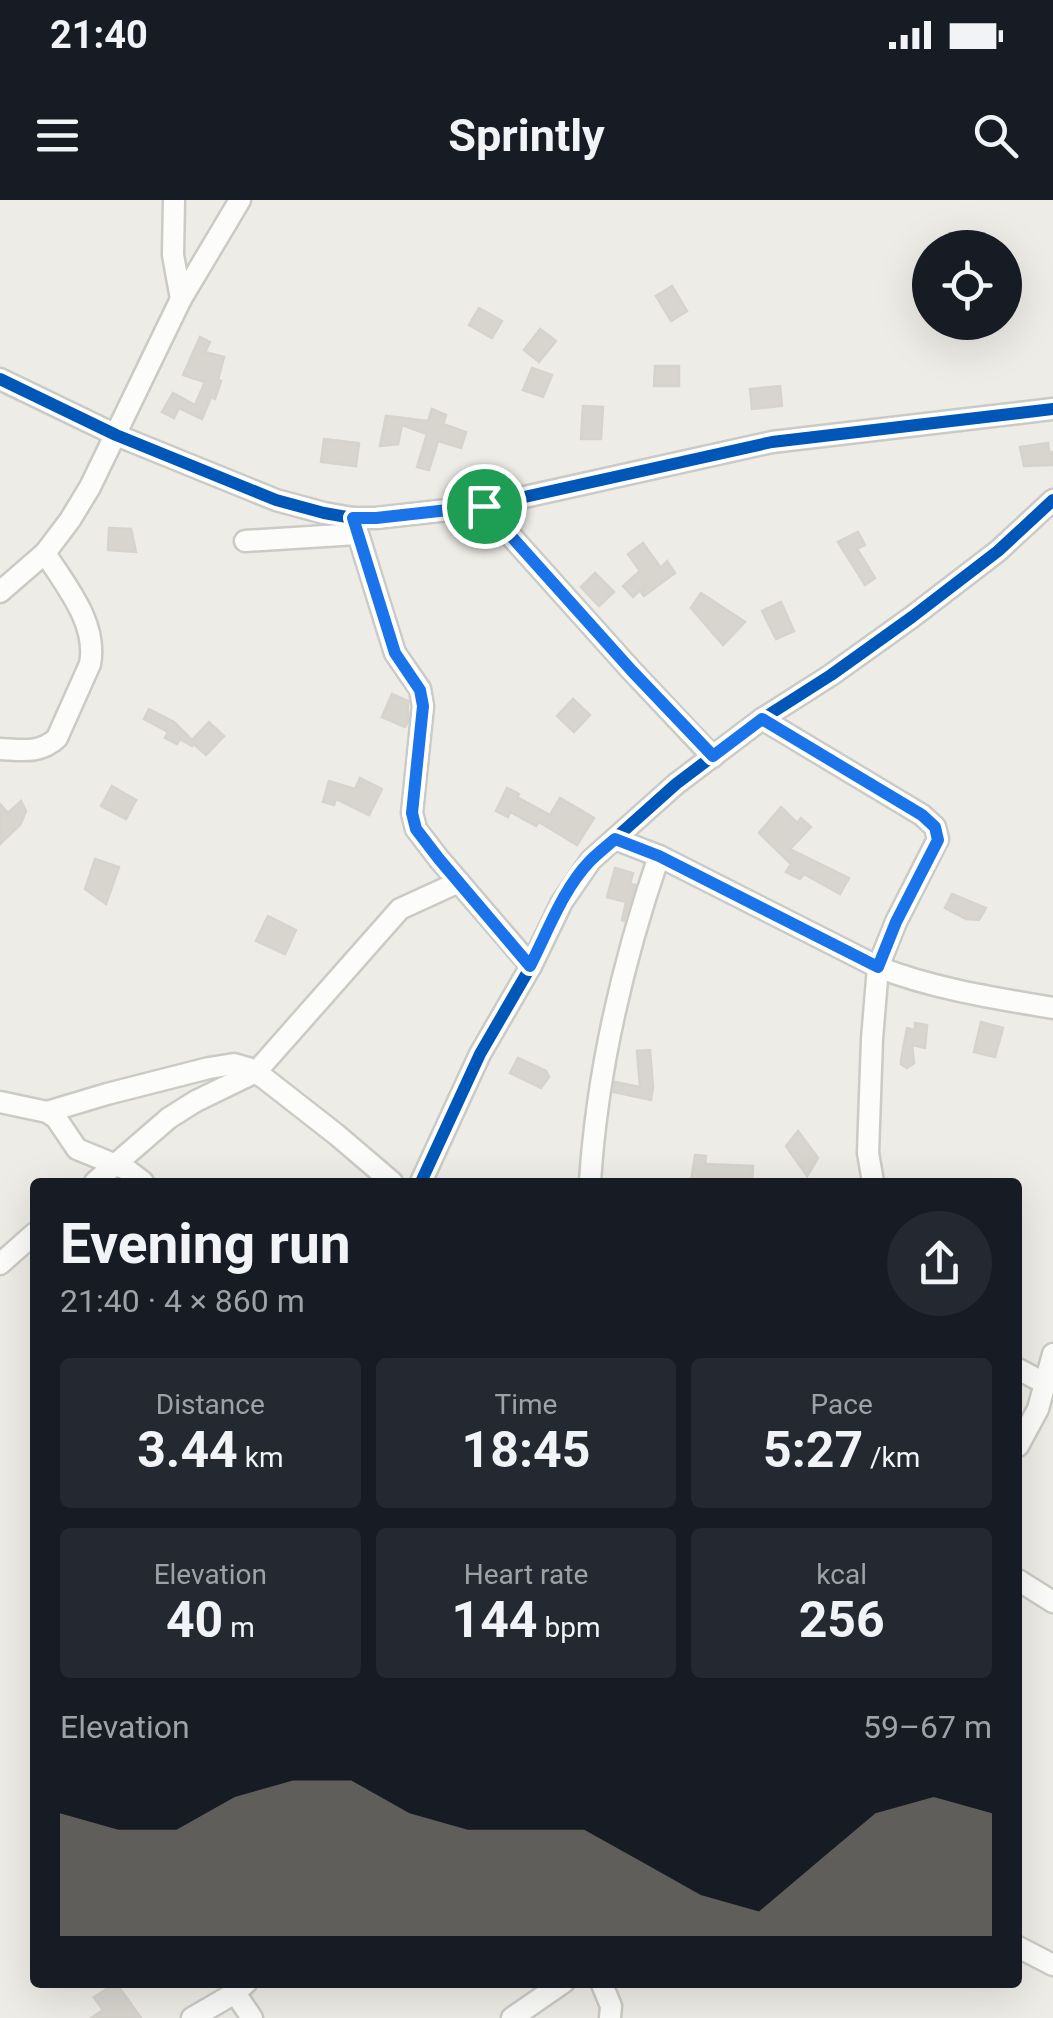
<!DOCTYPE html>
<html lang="en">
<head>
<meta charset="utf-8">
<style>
  :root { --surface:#171b24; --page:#242831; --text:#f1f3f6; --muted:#9ea1a6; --accent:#7f7b72 }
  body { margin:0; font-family:Roboto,sans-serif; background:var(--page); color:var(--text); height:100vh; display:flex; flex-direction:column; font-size:38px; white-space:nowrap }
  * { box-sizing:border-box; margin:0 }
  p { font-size:32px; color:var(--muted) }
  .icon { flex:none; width:55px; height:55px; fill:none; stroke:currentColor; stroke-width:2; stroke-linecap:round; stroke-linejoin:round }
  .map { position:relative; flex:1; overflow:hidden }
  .sheet { position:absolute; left:30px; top:978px; width:992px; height:810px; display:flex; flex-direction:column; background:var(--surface); border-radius:10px; box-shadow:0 10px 40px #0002 }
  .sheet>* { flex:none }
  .fabs { position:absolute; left:912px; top:30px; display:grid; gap:20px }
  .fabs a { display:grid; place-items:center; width:110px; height:110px; border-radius:50%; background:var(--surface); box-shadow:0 10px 40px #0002; font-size:50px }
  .pin { position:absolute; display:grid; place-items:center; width:85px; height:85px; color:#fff; margin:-42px; border:5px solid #fff; border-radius:50%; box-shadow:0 2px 10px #0007 }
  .round { display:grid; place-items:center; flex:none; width:105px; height:105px; border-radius:52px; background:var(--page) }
  .overview { display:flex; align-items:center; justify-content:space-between; height:170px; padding:0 30px }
  h1 { font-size:55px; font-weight:700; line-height:75px }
  .stats { display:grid; grid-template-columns:repeat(3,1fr); gap:15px; height:170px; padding:10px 30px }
  .stats div { display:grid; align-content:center; border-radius:10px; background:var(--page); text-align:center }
  .stats b { font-size:50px; font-weight:700 }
  .stats small { font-size:28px; font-weight:400 }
  .stats p { font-size:28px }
  .chart { height:280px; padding:20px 30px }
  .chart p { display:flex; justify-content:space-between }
  .chart svg { width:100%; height:180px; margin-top:10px; fill:var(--accent); opacity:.7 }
  .status { display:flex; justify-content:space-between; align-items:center; height:70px; padding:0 50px; background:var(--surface); direction:ltr }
  .status svg { height:28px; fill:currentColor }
  header { display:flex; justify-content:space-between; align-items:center; height:130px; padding:0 30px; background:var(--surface); font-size:45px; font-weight:700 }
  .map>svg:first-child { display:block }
</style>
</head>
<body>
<div class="status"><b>21:40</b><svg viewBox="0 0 49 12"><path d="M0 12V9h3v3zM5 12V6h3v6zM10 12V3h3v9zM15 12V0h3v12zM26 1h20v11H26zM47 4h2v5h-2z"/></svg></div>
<header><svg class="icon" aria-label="menu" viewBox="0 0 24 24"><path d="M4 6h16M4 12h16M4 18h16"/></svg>Sprintly<svg class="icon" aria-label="search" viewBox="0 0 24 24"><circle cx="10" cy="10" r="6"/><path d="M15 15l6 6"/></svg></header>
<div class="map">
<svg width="1053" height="1818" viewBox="0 0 1053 1818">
  <rect width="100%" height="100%" fill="#eeece6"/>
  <g fill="#d7d5ce" stroke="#d6d3cc" stroke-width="2.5">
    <path d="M672,86L687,111L671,121L656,96Z"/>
    <path d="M479,108L502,121L492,138L469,125Z"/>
    <path d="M540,129L556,141L539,162L524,150Z"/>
    <path d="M200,137L210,142L205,152L224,157L218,180L221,181L215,199L211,197L202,219L179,208L174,218L162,212L173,193L195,205L205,182L183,175Z"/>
    <path d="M655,166H679V186H654Z"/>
    <path d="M532,168L552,175L543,197L523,190Z"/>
    <path d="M780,186L782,206L752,209L750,189Z"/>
    <path d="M583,206L603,207L601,239H581Z"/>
    <path d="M432,209L446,215L443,224L466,232L461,248L438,241L429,270L417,267L427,234L402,225L398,244L380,246L386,216L428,221Z"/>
    <path d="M324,239L359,243L356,266L321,262Z"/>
    <path d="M1048,243L1049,253L1053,252V265L1024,266L1020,247Z"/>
    <path d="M109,328L131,329L136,352L108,350Z"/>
    <path d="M858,332L865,345L857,349L875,378L865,385L838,342Z"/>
    <path d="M643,343L661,368L667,361L675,373L644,396L641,392L649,382L633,397L623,386L640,371L628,354Z"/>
    <path d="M595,373L614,392L599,406L581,387Z"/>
    <path d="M701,393L745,422L723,445L691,408Z"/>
    <path d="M781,402L794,431L776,439L762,411Z"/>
    <path d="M392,494L408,501V522L405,527L382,517Z"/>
    <path d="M573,499L590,515L574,532L557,516Z"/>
    <path d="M149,509L174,522L192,540L209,522L224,536L206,555L194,544L192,546L180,539L177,544L165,538L168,532L144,519Z"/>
    <path d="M360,578L382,589L369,615L336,599L334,605L323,602L329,581L355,589Z"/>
    <path d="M112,586L136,600L126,619L101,606Z"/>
    <path d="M507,588L519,594L517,597L550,615L560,598L594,618L577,645L539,622L536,626L510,612L508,617L496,611Z"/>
    <path d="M21,601L26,611L20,625L0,644V604L8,613Z"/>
    <path d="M781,607L797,623L801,618L811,627L790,649L849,678L840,694L804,674L800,679L786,672L791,664L759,633Z"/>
    <path d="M95,659L119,667L106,704L85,689Z"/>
    <path d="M615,668L633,673L630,684L635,685L624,721L622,720L626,702L607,697Z"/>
    <path d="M952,694L986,708L979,720L966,719L945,708Z"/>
    <path d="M268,716L296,730L285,754L256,741Z"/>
    <path d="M981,822L1003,828L995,857L974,852Z"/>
    <path d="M915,823L927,825L925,848L912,845L914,863L907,868L901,864V860L907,828L915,830Z"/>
    <path d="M650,850L653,887L651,900L614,892L615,882L640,887L637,851Z"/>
    <path d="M518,858L546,871L549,877L541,888L510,873Z"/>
    <path d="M798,931L818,958L807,976L786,946Z"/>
    <path d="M695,955L706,956L705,964L753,966L752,982H691Z"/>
    <path d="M116,1783L141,1818H91L103,1810L94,1797Z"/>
  </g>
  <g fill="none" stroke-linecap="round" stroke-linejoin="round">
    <defs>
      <g id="minor">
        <path d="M174,0L173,55L181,99"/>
        <path d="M0,179L116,235L276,300L324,313L353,318H376L484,306L772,242L1053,209"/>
        <path d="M484,306L632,471L713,557"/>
        <path d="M353,318L395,453L420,489L423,506L412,613L416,629L439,659L531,766"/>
        <path d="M245,341L357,334"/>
        <path d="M0,392L45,353L70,320L90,287L181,99L240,0"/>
        <path d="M762,519L922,615L935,627L938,639L896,722L878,767L872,839L868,953L873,982"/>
        <path d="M0,549C22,550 40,554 57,538L90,464C98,423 65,385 45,353"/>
        <path d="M615,639L659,656L878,767C934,789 994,798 1053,808"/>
        <path d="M0,902L47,912L56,918L77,949L126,969L143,982"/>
        <path d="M47,912L107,894L209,868L234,864L248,868L264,878L337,935L392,982"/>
        <path d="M95,982L169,918L196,901L256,872L400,709L459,682"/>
        <path d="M421,982L480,854L531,766L562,702L591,660L676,584L762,519L831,475L912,417L998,351L1053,300"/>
        <path d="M590,982C597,872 623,761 659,656"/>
        <path d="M0,1064L35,1033"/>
        <path d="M1018,1169L1046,1184"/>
        <path d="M1018,1246L1038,1209L1053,1154"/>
        <path d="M1018,1380L1053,1402"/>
        <path d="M1018,1747L1053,1765"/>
        <path d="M601,1782L611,1806L610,1818"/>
        <path d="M235,1793L252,1818"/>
        <path d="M192,1818L235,1793L247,1782"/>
        <path d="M512,1818L564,1782"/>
      </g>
    </defs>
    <use href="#minor" stroke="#cccac4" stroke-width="25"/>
    <use href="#minor" stroke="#fcfcfb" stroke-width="20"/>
    <defs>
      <g id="cycleway">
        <path d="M0,179L116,235L276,300L324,313L353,318H376L484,306L772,242L1053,209"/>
        <path d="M421,982L480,854L531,766L562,702L591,660L676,584L762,519L831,475L912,417L998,351L1053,300"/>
      </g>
    </defs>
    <use href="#cycleway" stroke="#fff" stroke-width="19"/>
    <use href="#cycleway" stroke="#0057b8" stroke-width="12"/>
  </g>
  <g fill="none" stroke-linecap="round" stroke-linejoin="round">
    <defs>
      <path id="route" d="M484,306L632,471L713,556L762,519L922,615L935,627L938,640L896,722L878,767L659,656L615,639C607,646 598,653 590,661C563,689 548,731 530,766L439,659L416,629L412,613L423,506L420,490L395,453L353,318H376Z"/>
    </defs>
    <use href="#route" stroke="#fff" stroke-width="20"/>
    <use href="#route" stroke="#1a73e8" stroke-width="12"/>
  </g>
</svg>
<div class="fabs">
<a><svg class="icon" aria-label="locate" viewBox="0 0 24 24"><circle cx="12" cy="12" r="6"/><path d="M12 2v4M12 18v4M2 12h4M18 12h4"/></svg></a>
</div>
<div class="pin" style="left:484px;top:306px;background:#1e9e55"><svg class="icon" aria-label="arrive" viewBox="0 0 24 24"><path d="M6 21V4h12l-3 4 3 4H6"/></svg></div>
<section class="sheet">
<div class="overview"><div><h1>Evening run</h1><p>21:40 · 4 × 860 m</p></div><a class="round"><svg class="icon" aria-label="share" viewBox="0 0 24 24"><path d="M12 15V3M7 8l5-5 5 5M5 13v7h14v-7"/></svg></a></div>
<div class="stats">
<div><p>Distance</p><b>3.44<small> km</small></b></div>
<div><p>Time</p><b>18:45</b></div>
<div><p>Pace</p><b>5:27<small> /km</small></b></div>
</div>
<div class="stats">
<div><p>Elevation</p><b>40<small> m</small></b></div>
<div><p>Heart rate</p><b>144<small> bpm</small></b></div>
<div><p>kcal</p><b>256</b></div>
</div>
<div class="chart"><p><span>Elevation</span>59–67 m</p>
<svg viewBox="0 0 160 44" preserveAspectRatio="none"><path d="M0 44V14L10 18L20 18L30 10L40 6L50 6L60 14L70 18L80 18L90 18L100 26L110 34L120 38L130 26L140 14L150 10L160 14V44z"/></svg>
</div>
</section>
</div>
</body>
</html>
